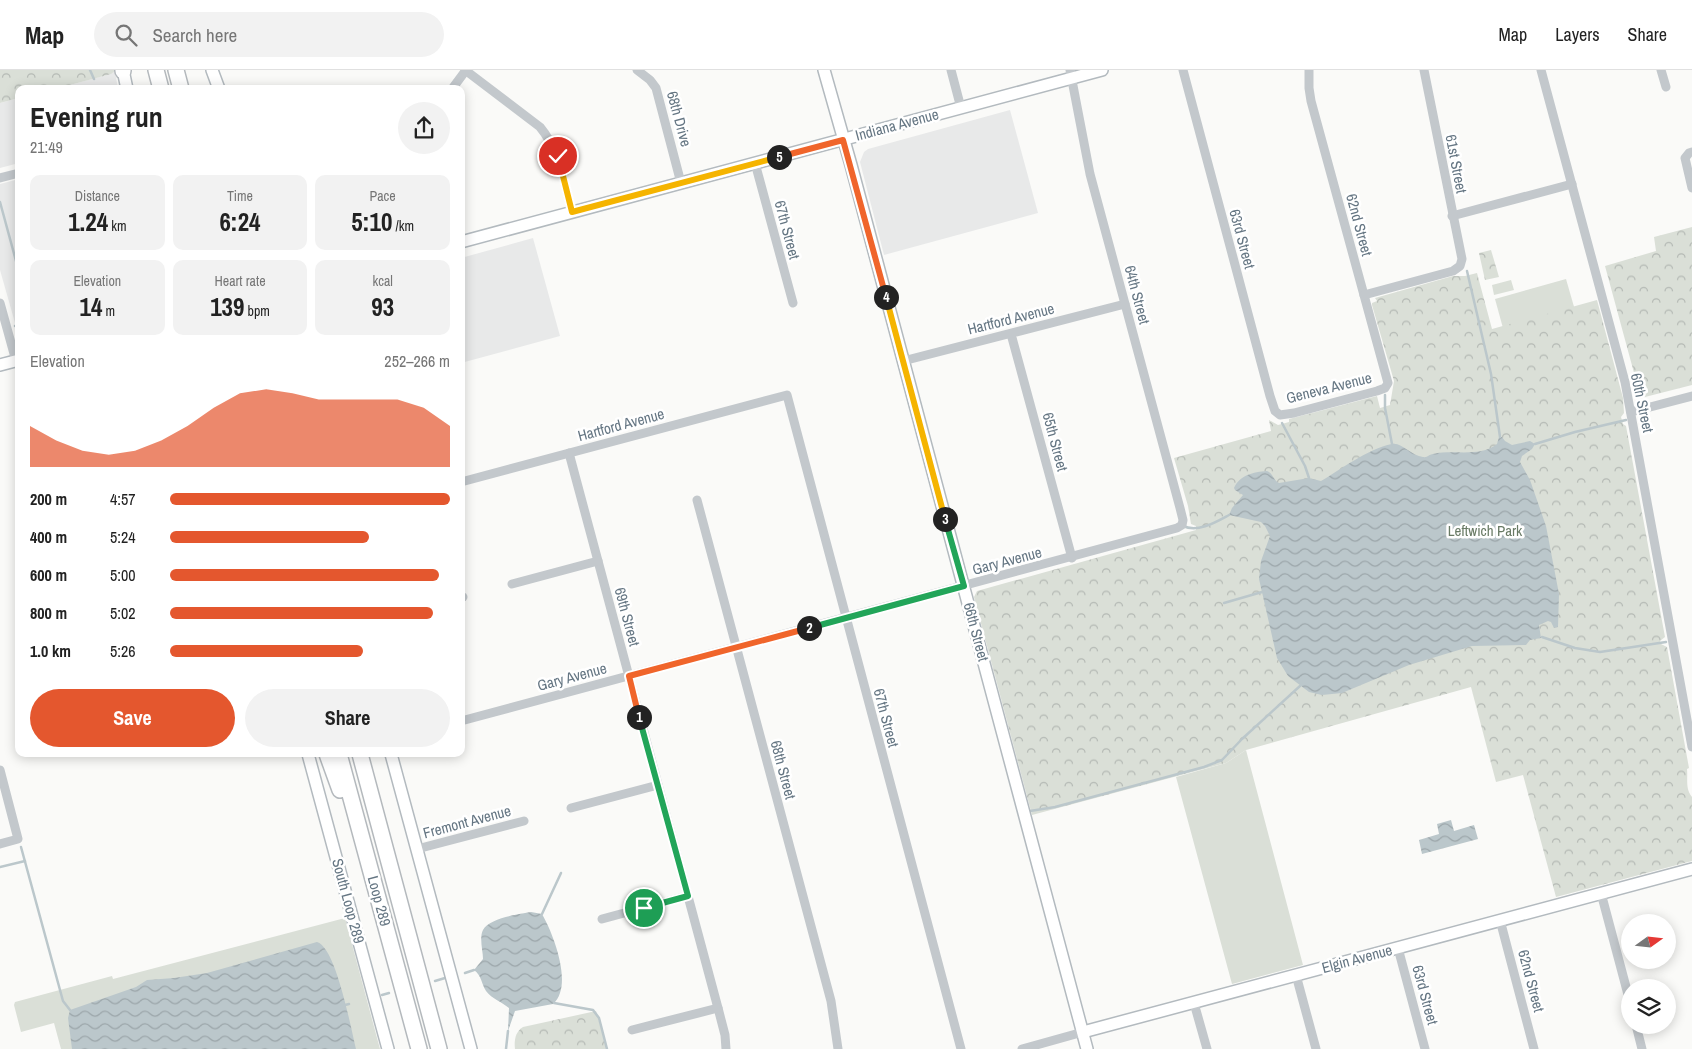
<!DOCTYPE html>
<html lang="en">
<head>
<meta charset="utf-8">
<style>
  :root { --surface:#fff; --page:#f2f2f2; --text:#222; --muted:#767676; --line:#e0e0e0; --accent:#e4572e }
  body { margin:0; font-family:"Archivo Narrow",sans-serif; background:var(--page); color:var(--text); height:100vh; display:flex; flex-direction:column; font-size:19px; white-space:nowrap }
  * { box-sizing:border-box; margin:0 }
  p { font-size:16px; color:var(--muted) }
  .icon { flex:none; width:28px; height:28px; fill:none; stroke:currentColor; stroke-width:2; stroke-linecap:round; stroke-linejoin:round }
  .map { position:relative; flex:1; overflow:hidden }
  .side { position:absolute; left:15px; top:15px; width:450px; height:672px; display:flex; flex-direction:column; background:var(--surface); border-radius:10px; box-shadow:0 2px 12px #0003 }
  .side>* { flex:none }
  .needle { width:32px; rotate:75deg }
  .controls { position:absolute; left:1621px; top:844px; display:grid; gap:10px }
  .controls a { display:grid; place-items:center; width:55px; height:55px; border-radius:50%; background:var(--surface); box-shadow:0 2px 12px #0003; font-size:25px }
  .pin { position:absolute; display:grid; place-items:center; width:42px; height:42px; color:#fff; margin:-21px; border:2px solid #fff; border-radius:50%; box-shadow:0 1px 5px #0007 }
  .km { position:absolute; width:25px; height:25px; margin:-12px; border-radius:50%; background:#222; color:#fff; font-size:14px; line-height:25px; text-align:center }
  .round { display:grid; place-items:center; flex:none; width:52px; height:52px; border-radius:26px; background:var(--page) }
  .summary { display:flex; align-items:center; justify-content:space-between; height:85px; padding:0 15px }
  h1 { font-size:28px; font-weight:700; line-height:38px }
  .stats { display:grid; grid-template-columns:repeat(3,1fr); gap:8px; height:85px; padding:5px 15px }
  .stats div { display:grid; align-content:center; border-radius:10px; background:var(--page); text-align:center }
  .stats b { font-size:25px; font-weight:700 }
  .stats small { font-size:14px; font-weight:400 }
  .stats p { font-size:14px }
  .chart { height:140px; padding:10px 15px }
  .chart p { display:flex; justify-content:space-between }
  .chart svg { width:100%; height:90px; margin-top:5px; fill:var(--accent); opacity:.7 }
  .primary-button { display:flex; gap:10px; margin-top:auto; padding:10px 15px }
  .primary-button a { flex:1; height:58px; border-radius:30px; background:var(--accent); color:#fff; font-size:20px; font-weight:700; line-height:58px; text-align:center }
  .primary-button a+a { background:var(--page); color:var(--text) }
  ul { padding:0 15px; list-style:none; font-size:16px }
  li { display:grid; grid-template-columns:80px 60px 1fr; align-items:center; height:38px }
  li i { height:12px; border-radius:6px; background:var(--accent) }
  header { display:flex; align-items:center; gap:30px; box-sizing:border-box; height:70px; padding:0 25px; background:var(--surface); border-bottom:1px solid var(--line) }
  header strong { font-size:24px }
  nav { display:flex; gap:28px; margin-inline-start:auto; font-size:18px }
  .search { width:350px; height:45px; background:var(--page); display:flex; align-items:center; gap:12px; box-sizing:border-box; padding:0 18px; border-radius:28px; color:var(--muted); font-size:19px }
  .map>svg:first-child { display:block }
</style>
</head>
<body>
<header>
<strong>Map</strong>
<div class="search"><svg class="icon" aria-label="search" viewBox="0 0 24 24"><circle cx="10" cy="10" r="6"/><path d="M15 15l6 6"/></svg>Search here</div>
<nav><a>Map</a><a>Layers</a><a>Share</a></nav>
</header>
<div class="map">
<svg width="1692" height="979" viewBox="0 0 1692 979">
  <defs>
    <pattern id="park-crowns" width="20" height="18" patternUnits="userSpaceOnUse" patternTransform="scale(1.25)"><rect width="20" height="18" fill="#dadfd7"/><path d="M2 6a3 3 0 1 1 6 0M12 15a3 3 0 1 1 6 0" fill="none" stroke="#b4b9b4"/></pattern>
    <pattern id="water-waves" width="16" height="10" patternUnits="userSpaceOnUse" patternTransform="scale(1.25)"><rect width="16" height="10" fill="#bbc7cb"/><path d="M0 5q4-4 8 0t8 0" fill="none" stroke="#9ca6aa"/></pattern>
  </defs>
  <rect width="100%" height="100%" fill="#fafaf8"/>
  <g fill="#e8e9e9">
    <path d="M115,1L118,19H55L110,4Z"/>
    <path d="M19,28V93L0,98V33Z"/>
    <path d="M1010,40L1038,143L884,185L860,92L864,82L868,79Z"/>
    <path d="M19,109V267L0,200V114Z"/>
    <path d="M533,168L560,266L461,293V188Z"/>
  </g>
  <g fill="#dadfd7">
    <path d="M1566,209L1581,261L1509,280L1495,229Z"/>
    <path d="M1511,210L1514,220L1494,225L1492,215Z"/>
    <path d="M1246,680L1303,895L1232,914L1176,707L1226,693Z"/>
    <path d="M345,848L380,979H61L54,953L21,962L14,935L15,932L112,906L113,909Z"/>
  </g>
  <g fill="url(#park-crowns)">
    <path d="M0,0H114L115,1L111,4L55,19H19V28L0,33Z"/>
    <path d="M1692,157V315L1645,327L1640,325L1605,196L1656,181L1654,167Z"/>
    <path d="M1491,180L1499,207L1485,210L1479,183Z"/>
    <path d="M1477,203L1492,259L1597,230L1623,328L1624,343L1621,347L1623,354L1626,356L1665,567L1660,571L1661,574L1667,577L1689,698L1687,699C1688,708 1685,719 1692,727V791L1556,827L1523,705L1496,712L1471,617L1246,680L1226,693L1032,745L974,527L977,521L1196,460V456L1191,454L1188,436L1174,388L1271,361L1269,350L1278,355L1289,352V349L1377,326L1380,338L1390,335L1394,311L1372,235V233L1377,231L1375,228L1453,206H1465Z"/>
    <path d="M596,941L607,979H515C514,971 515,962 523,957Z"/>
  </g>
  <g fill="url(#water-waves)">
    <path d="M1499,367H1502L1505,371L1512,375L1530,371L1535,374L1532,379L1522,386L1520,392L1530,410L1546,456L1559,524L1558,557L1554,558L1551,552L1548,551L1539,555L1541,568L1530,570L1526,575L1472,576L1409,595L1342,623L1322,625L1309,622L1288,606L1277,588L1259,509L1261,491L1270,466L1265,456L1261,452L1229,445L1232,438L1243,425L1235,420L1234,418C1240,405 1253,402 1267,401C1273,403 1273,410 1279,413L1309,408L1321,411C1342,399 1367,379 1392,374C1402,372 1411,386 1423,387C1427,388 1430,384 1433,384C1454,379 1479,388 1497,374Z"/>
    <path d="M1451,750L1454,761L1474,755L1478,769L1422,784L1419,770L1439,764L1437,754Z"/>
    <path d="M531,842L542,844C553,863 574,916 553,934L515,941L508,961L509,938C502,932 492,929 486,921C481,913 482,906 474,900L483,889C483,881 479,868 483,860C489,848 519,844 531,842Z"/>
    <path d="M317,872C336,877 351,959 356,979H72L68,948L70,940L136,917L147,910L174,908L207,903Z"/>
  </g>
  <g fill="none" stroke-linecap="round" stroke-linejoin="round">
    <g stroke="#bbc7cb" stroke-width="2.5">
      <path d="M90,0L94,9"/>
      <path d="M0,132L19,202"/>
      <path d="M1467,201L1491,304L1500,367"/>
      <path d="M15,256L19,255"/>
      <path d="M1385,325V338L1392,374"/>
      <path d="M1282,353L1305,396L1309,408"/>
      <path d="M1535,374L1575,362L1626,350"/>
      <path d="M1183,456C1198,463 1216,452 1229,445"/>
      <path d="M1224,533L1262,522"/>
      <path d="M1542,567L1575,578L1600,582L1666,572"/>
      <path d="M1030,741L1055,737L1204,697L1222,690L1242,669L1300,616"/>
      <path d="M21,777L63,931L70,940"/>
      <path d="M0,797L25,791"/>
      <path d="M542,844L561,803"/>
      <path d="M465,903L474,900"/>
      <path d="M435,911L445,908"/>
      <path d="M382,925L389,923"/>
      <path d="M554,933L593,940L599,948L607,979"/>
      <path d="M345,935L349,934"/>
      <path d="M506,979L508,961"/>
    </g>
    <defs>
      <g id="secondary">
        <path d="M123,0L127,19"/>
        <path d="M212,0L219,19"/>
        <path d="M824,0L851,95L1087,979"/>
        <path d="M461,172L1102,0"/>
        <path d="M0,295L19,290"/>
        <path d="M308,684L388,979"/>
        <path d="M391,684L471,979"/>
        <path d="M1083,962L1692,799"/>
      </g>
      <g id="highway">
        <path d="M123,0V1"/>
        <path d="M156,0L161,19"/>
        <path d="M176,0L181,19"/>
        <path d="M327,684L340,720"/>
        <path d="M339,684L419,979"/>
        <path d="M360,684L439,979"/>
      </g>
    </defs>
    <use href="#secondary" stroke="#b3babf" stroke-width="14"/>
    <use href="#highway" stroke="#b4b9bd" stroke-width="18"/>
    <g stroke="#c3c8cc" stroke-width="9">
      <path d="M465,0L540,57C560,81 564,113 572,142"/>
      <path d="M637,0L650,10L656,18L681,113"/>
      <path d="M951,0L961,38"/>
      <path d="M1183,0L1270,326L1275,341L1280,345L1294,343L1377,321L1385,318L1388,313L1311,31L1309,18V0"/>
      <path d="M1541,0L1625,312L1692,677"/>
      <path d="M1661,0L1666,17"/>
      <path d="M452,19L466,0"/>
      <path d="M1692,82L1689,83L1685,88L1692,118"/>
      <path d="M755,93L793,233"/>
      <path d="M0,108L19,103"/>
      <path d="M1452,146L1572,114"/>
      <path d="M1364,225L1453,201L1460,196L1462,189L1424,0"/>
      <path d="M0,233L16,291"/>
      <path d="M1011,264L1072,488"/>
      <path d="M903,291L1125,234"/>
      <path d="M1631,342L1692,326"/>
      <path d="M569,383L718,938L725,965L726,979"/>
      <path d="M461,412L787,325L961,979"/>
      <path d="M697,430L831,931L838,979"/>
      <path d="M512,514L598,491"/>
      <path d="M461,527H463"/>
      <path d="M461,651L1177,458L1182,455L1183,450L1180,438L1090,104L1070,0"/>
      <path d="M0,700L18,769L0,774"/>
      <path d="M571,738L658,715"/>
      <path d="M417,779L524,751"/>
      <path d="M1601,823L1630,932"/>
      <path d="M602,849L687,826"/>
      <path d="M1500,850L1534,979"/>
      <path d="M1398,878L1425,979"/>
      <path d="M1296,905L1316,979"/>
      <path d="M1194,933L1207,979"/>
      <path d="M1636,955L1642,979"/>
      <path d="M632,960L718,938"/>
      <path d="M1022,979L1083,962"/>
    </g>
    <use href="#secondary" stroke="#fff" stroke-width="11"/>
    <use href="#highway" stroke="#fff" stroke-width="15"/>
  </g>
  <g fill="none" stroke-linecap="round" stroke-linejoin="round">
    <defs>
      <path id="split-1" d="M639,647L688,826L644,838"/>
      <path id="split-2" d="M639,647L629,606L809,558"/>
      <path id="split-3" d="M809,558L964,516L945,449"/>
      <path id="split-4" d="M886,227L945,449"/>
      <path id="split-5" d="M779,87L843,70L886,227"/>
      <path id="split-6" d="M558,86L572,142L779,87"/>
    </defs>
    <use href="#split-1" stroke="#fff" stroke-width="10"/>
    <use href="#split-2" stroke="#fff" stroke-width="10"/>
    <use href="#split-3" stroke="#fff" stroke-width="10"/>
    <use href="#split-4" stroke="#fff" stroke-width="10"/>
    <use href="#split-5" stroke="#fff" stroke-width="10"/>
    <use href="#split-6" stroke="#fff" stroke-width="10"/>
    <use href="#split-1" stroke="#22a559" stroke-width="6"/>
    <use href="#split-2" stroke="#f0652b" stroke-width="6"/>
    <use href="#split-3" stroke="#22a559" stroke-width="6"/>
    <use href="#split-4" stroke="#f5b400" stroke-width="6"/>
    <use href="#split-5" stroke="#f0652b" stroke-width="6"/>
    <use href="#split-6" stroke="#f5b400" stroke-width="6"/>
  </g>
  <g text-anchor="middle" stroke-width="5" stroke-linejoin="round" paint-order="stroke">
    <g font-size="15" fill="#657683" stroke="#fff">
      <text transform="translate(679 49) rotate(75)" y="5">68th Drive</text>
      <text transform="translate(897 55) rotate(-15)" y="5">Indiana Avenue</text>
      <text transform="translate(1456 94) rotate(79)" y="5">61st Street</text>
      <text transform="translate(1359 155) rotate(75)" y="5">62nd Street</text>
      <text transform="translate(787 160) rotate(75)" y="5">67th Street</text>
      <text transform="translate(1242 169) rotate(75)" y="5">63rd Street</text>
      <text transform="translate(1137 225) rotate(75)" y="5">64th Street</text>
      <text transform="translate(1011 249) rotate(-14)" y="5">Hartford Avenue</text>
      <text transform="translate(1329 318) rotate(-14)" y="5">Geneva Avenue</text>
      <text transform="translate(1642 333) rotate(78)" y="5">60th Street</text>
      <text transform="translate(621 355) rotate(-15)" y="5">Hartford Avenue</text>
      <text transform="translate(1055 372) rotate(75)" y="5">65th Street</text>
      <text transform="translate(1007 491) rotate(-15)" y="5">Gary Avenue</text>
      <text transform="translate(627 547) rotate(75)" y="5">69th Street</text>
      <text transform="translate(976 562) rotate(75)" y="5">66th Street</text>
      <text transform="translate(572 607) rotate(-15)" y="5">Gary Avenue</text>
      <text transform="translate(886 648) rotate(75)" y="5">67th Street</text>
      <text transform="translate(783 700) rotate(75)" y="5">68th Street</text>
      <text transform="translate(467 752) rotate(-15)" y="5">Fremont Avenue</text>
      <text transform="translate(348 831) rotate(75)" y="5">South Loop 289</text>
      <text transform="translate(379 831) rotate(75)" y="5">Loop 289</text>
      <text transform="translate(1357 889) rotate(-15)" y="5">Elgin Avenue</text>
      <text transform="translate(1531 911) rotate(75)" y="5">62nd Street</text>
      <text transform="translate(1425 925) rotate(75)" y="5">63rd Street</text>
    </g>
    <g font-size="15" fill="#687a64" stroke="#fff">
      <text x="1485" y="466">Leftwich Park</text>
    </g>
  </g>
</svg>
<div class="controls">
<a><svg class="needle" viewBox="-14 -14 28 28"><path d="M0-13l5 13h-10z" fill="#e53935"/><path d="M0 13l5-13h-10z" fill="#767676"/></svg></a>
<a><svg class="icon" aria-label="layers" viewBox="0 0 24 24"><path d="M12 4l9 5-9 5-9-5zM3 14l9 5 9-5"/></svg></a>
</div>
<div class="pin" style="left:644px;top:838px;background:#1e9e55"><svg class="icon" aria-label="arrive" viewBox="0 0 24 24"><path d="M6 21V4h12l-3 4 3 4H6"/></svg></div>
<div class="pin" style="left:558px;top:86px;background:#d93025"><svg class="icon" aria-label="check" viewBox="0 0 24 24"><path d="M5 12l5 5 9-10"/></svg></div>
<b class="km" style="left:639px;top:647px">1</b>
<b class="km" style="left:809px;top:558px">2</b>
<b class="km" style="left:945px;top:449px">3</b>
<b class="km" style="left:886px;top:227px">4</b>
<b class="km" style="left:779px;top:87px">5</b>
<section class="side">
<div class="summary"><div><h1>Evening run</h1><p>21:49</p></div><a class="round"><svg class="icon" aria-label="share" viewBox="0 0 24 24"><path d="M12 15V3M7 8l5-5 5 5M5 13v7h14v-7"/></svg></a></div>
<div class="stats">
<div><p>Distance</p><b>1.24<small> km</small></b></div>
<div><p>Time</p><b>6:24</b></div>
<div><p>Pace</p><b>5:10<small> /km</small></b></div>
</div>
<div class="stats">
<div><p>Elevation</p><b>14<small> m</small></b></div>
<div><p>Heart rate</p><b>139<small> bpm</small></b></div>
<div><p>kcal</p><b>93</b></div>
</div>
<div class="chart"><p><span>Elevation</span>252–266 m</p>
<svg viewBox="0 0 160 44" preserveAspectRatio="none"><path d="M0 44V24L10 31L20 36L30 38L40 36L50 31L60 24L70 15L80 8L90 6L100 8L110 11L120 11L130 11L140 11L150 15L160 24V44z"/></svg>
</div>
<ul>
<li><b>200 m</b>4:57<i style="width:100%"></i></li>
<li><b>400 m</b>5:24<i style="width:71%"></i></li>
<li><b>600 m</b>5:00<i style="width:96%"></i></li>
<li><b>800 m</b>5:02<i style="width:94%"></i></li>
<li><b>1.0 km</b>5:26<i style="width:69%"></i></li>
</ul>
<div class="primary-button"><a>Save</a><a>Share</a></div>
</section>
</div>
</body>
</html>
